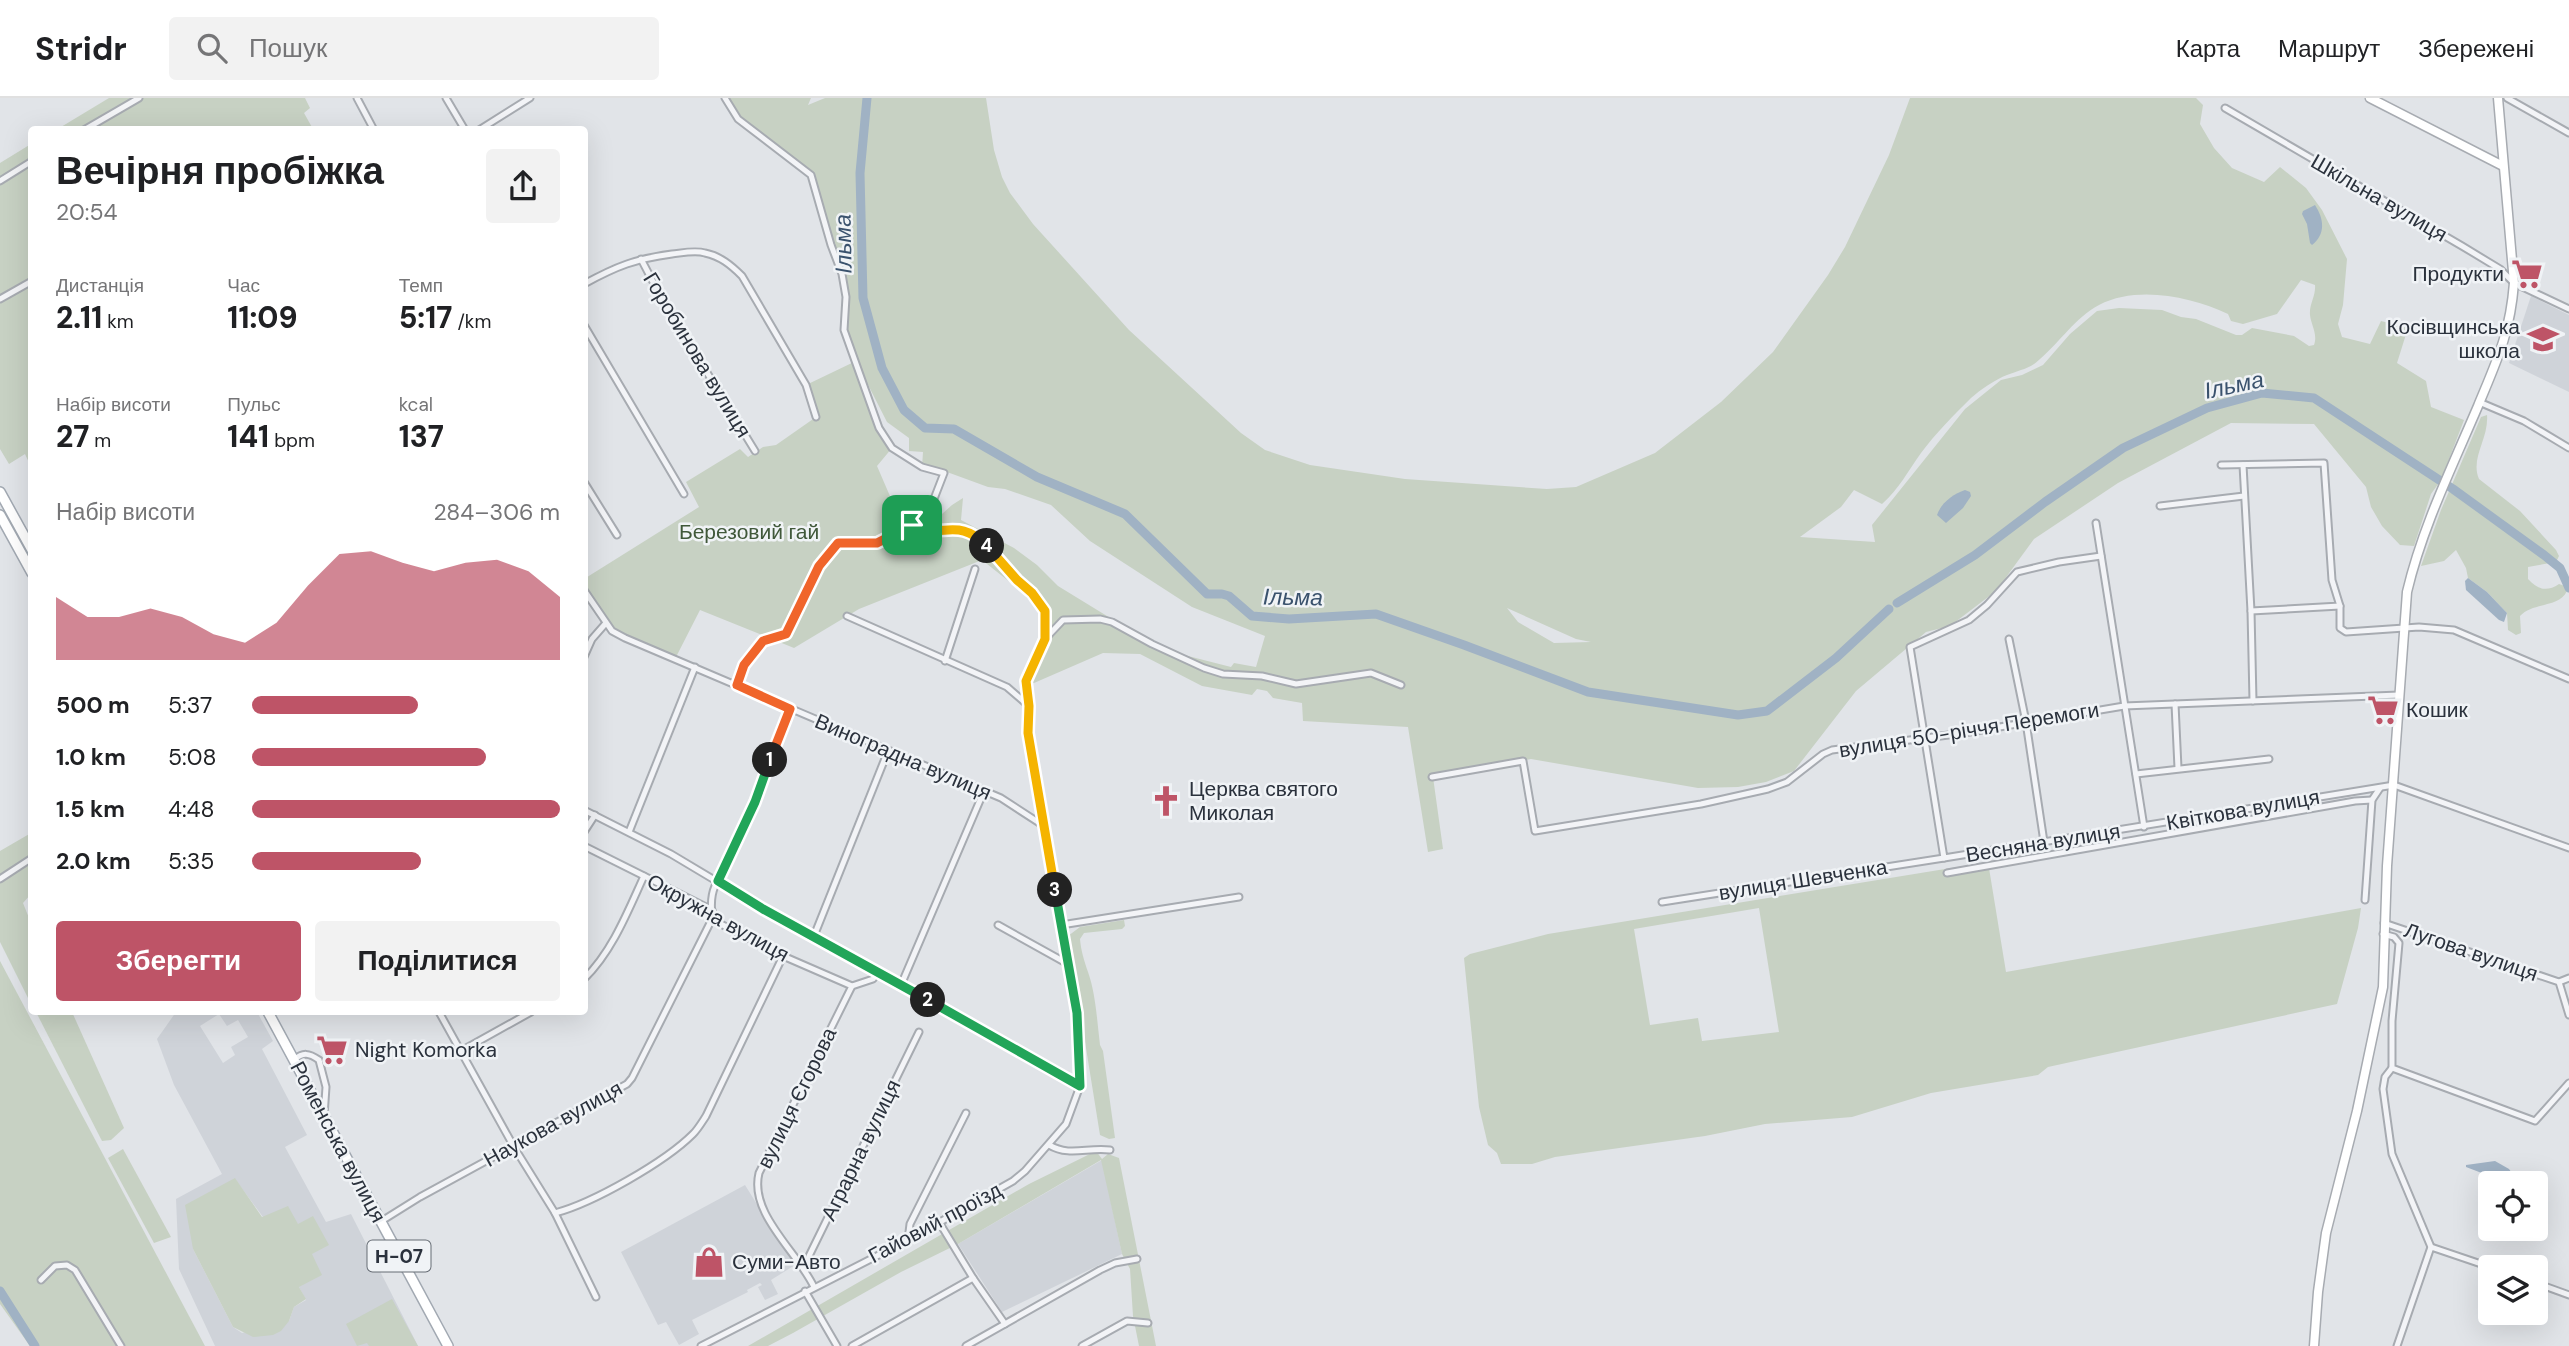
<!DOCTYPE html>
<html lang="uk">
<head>
<meta charset="utf-8">
<style>
  :root { --surface:#fff; --page:#f2f2f2; --text:#202124; --muted:#757577; --line:#e0e0e0; --accent:#be5467 }
  body { margin:0; font-family:"DM Sans",sans-serif; background:var(--page); color:var(--text); height:100vh; display:flex; flex-direction:column; font-size:26px; white-space:nowrap }
  * { box-sizing:border-box; margin:0 }
  p { font-size:23px; color:var(--muted) }
  .icon { flex:none; width:38px; height:38px; fill:none; stroke:currentColor; stroke-width:2; stroke-linecap:round; stroke-linejoin:round }
  .map { position:relative; flex:1; overflow:hidden }
  .details { position:absolute; left:28px; top:28px; width:560px; height:889px; display:flex; flex-direction:column; background:var(--surface); border-radius:7px; box-shadow:0 7px 28px #0002 }
  .details>* { flex:none }
  .controls { position:absolute; left:2478px; top:1073px; display:grid; gap:14px }
  .controls a { display:grid; place-items:center; width:70px; height:70px; border-radius:7px; background:var(--surface); box-shadow:0 7px 28px #0002; font-size:35px }
  .pin { position:absolute; display:grid; place-items:center; width:60px; height:60px; color:#fff; margin:-30px; border-radius:14px; box-shadow:0 4px 10px #0006 }
  .km { position:absolute; width:35px; height:35px; margin:-18px; border-radius:50%; background:#222; color:#fff; font-size:19px; line-height:35px; text-align:center }
  .round { display:grid; place-items:center; flex:none; width:74px; height:74px; border-radius:7px; background:var(--page) }
  .summary { display:flex; align-items:center; justify-content:space-between; height:119px; padding:0 28px }
  h1 { font-size:38px; font-weight:800; line-height:52px }
  .figures { display:grid; grid-template-columns:repeat(3,1fr); gap:10px; height:119px; padding:7px 28px }
  .figures div { display:grid; align-content:center }
  .figures b { font-size:30px; font-weight:800 }
  .figures small { font-size:19px; font-weight:400 }
  .figures p { font-size:19px }
  .chart { height:196px; padding:14px 28px }
  .chart p { display:flex; justify-content:space-between }
  .chart svg { width:100%; height:126px; margin-top:7px; fill:var(--accent); opacity:.7 }
  .action { display:flex; gap:14px; margin-top:auto; padding:14px 28px }
  .action a { flex:1; height:80px; border-radius:7px; background:var(--accent); color:#fff; font-size:28px; font-weight:800; line-height:80px; text-align:center }
  .action a+a { background:var(--page); color:var(--text) }
  ul { padding:0 28px; list-style:none; font-size:23px }
  li { display:grid; grid-template-columns:112px 84px 1fr; align-items:center; height:52px }
  li i { height:18px; border-radius:9px; background:var(--accent) }
  header { display:flex; align-items:center; gap:42px; box-sizing:border-box; height:98px; padding:0 35px; background:var(--surface); border-bottom:2px solid var(--line) }
  header strong { font-size:33px }
  nav { display:flex; gap:38px; margin-inline-start:auto; font-size:24px }
  .search { width:490px; height:63px; background:var(--page); display:flex; align-items:center; gap:18px; box-sizing:border-box; padding:0 24px; border-radius:7px; color:var(--muted); font-size:26px }
  .map>svg:first-child { display:block }
</style>
</head>
<body>
<header>
<strong>Stridr</strong>
<div class="search"><svg class="icon" aria-label="search" viewBox="0 0 24 24"><circle cx="10" cy="10" r="6"/><path d="M15 15l6 6"/></svg>Пошук</div>
<nav><a>Карта</a><a>Маршрут</a><a>Збережені</a></nav>
</header>
<div class="map">
<svg width="2569" height="1248" viewBox="0 0 2569 1248">
  <rect width="100%" height="100%" fill="#e1e4e8"/>
  <g fill="#cfd3d9" fill-rule="evenodd">
    <path d="M2531,198L2569,217V294L2509,265Z"/>
    <path d="M176,914H257L273,943L262,951L307,1037L285,1049L326,1124L351,1116L418,1248H215L179,1171L176,1101L222,1076L174,987L157,941ZM219,916L227,928L238,922L248,939L231,949L235,957L223,965L200,928ZM235,1081L263,1119L298,1127L311,1156L299,1189L306,1202L294,1209L289,1223L242,1235L233,1229L193,1151Z"/>
    <path d="M1102,1062L1122,1156L1002,1214L958,1146Z"/>
    <path d="M745,1087L795,1167L771,1182L778,1196L765,1202L758,1189L762,1187L760,1185L747,1192L748,1194L692,1222L699,1236L679,1247L666,1224L658,1227L621,1154Z"/>
  </g>
  <g fill="#c7d1c3" fill-rule="evenodd">
    <path d="M109,0H132L134,3L139,0H305L310,10L304,15L313,31L56,32Z"/>
    <path d="M725,0H811L808,7L825,0H986L994,52L1002,79L1010,95L1033,126L1129,232L1241,335L1265,352L1310,367L1405,381L1547,391L1576,389L1655,355L1721,304L1773,254L1828,177L1845,149L1889,57L1910,0H2196L2203,7L2200,26L2214,50L2232,70L2264,84L2280,69L2306,90L2322,112L2347,161L2343,207L2338,226L2342,239L2370,246L2381,223L2408,230L2397,265L2426,283L2431,309L2464,322L2441,382L2431,396L2414,448L2400,447L2382,428L2371,409L2366,389L2314,326L2231,325L2118,385L2034,441L1996,493L1950,528L1926,534L1856,593L1794,673L1766,684L1738,689L1698,690L1531,661L1433,679L1443,751L1428,754L1408,629L1303,623L1302,605L1273,600L1267,593L1257,591L1252,597L1202,588L1140,556L1103,555L1034,585L1024,582L1042,539V517L1020,492L982,462L859,511L794,550L700,512L675,561L612,533L585,492L584,481L699,409L686,384L740,351L748,359L763,349L776,347L816,319L806,287L856,263L844,232L842,176L811,77L738,21ZM2301,182L2315,187C2316,198 2309,206 2310,217C2311,227 2318,236 2314,247L2309,248L2294,238L2252,230L2242,237H2236L2196,221L2181,219L2162,212L2119,210L2097,213L2070,236L2043,267L2022,277L2001,282L1965,311L1872,427L1875,444L1800,439L1841,409L1854,392L1882,406C1899,391 1908,373 1921,355C1935,336 1954,317 1971,300C1980,292 1996,281 2007,277C2019,272 2030,271 2040,261C2060,244 2075,220 2099,207C2138,187 2191,199 2228,216L2231,223L2243,226L2277,216ZM859,269L887,324L909,340V353L923,354L922,369L944,375L947,374L988,389L1005,391L1051,407L1090,443L1192,509L1265,538L1256,569L1234,565L1231,569L1184,557L1138,537L1058,488L1037,467L1014,450L961,422L963,400L952,407L923,433L912,427L918,420L899,419L877,368L892,350L869,306ZM1507,510L1576,541L1591,544L1554,545L1518,524Z"/>
    <path d="M31,46V369L25,356L9,366L0,351V65Z"/>
    <path d="M2487,317C2489,341 2470,360 2479,381L2520,413L2556,452L2559,458L2556,464L2528,469V481C2538,492 2547,494 2559,486L2565,488L2567,493C2559,510 2533,504 2520,518L2521,535L2516,537L2508,532L2507,515L2487,494L2468,480L2466,470L2456,452L2444,463L2421,468L2441,412L2481,319Z"/>
    <path d="M31,735V796L23,805L31,825V906L0,844V753Z"/>
    <path d="M1988,764L2006,874L2361,810L2358,830L2337,906L2048,969L2038,977L1931,995L1852,1019L1765,1026L1705,1038L1555,1059L1532,1066H1501L1497,1055L1488,1047L1479,1009L1464,860L1470,856L1548,836ZM1759,810L1779,934L1702,943L1698,920L1650,927L1634,831Z"/>
    <path d="M1124,822L1125,828L1122,831L1084,835L1080,841C1081,853 1084,862 1088,874C1096,897 1097,923 1100,947L1103,953L1115,1040L1109,1041L1100,1037L1068,838L1080,829Z"/>
    <path d="M0,863L205,1248H30L0,1206Z"/>
    <path d="M36,914H72L124,1030L111,1042L102,1043Z"/>
    <path d="M123,1051L171,1139L154,1145L108,1060Z"/>
    <path d="M1096,1053L1102,1061L1108,1056L1119,1060L1156,1248H1139L1133,1218L1130,1171L1122,1156L1101,1062L958,1146L901,1174L793,1235L768,1248H748L1029,1086Z"/>
    <path d="M235,1080L262,1119L288,1108L298,1126L313,1118L329,1147L312,1156L322,1177L299,1189L306,1201L294,1209L289,1223L281,1233L273,1237L253,1239L233,1229L193,1151L185,1107Z"/>
    <path d="M392,1201L418,1248H369L367,1245L357,1248L346,1226Z"/>
  </g>
  <g fill="#a0b2c4">
    <path d="M2315,107C2324,121 2326,136 2312,147L2310,145L2307,126L2302,116L2303,113Z"/>
    <path d="M1965,392L1970,394L1971,398L1963,410L1946,425L1937,417C1941,405 1953,396 1965,392Z"/>
    <path d="M2468,480L2487,494L2507,515L2504,524L2499,522L2466,492L2465,483Z"/>
    <path d="M2495,1063L2509,1071L2519,1085H2497L2487,1077L2466,1069V1067Z"/>
  </g>
  <g fill="none" stroke-linecap="round" stroke-linejoin="round">
    <g stroke="#a0b2c4" stroke-width="9">
      <path d="M867,0L860,75L863,200L882,270L904,312L925,330L954,331L1037,379L1125,416L1207,496H1222L1229,498L1252,518L1289,521L1376,516L1464,547L1588,594L1738,617L1767,613L1836,560L1889,511"/>
      <path d="M1897,505L1975,457L2045,404L2123,350L2207,310L2262,295L2314,300L2453,391L2544,457L2560,470L2569,490"/>
      <path d="M0,1193L35,1248"/>
    </g>
    <defs>
      <g id="street">
        <path d="M357,0L374,32"/>
        <path d="M446,0L465,32"/>
        <path d="M725,0L738,21L811,77L831,147L842,176L846,199L844,232L879,330L892,350L922,369L944,375L932,406L912,427C932,439 946,425 965,432C987,441 1000,465 1016,481C1025,491 1041,500 1045,513C1048,521 1045,533 1045,541"/>
        <path d="M2507,0L2569,35"/>
        <path d="M2225,10L2462,148L2500,171L2514,185L2569,211"/>
        <path d="M84,32L139,0"/>
        <path d="M479,32L530,0"/>
        <path d="M0,83L32,63"/>
        <path d="M641,161L662,201L755,353"/>
        <path d="M584,186C617,168 635,161 672,156C682,155 695,152 705,155C720,158 731,167 742,178L806,287L816,319"/>
        <path d="M0,201L32,183"/>
        <path d="M584,227L684,396"/>
        <path d="M2479,304L2524,323L2569,350"/>
        <path d="M2221,367L2324,365L2332,482L2340,508L2251,513"/>
        <path d="M2243,367L2251,513L2253,603"/>
        <path d="M584,384L617,437"/>
        <path d="M2160,408L2244,398"/>
        <path d="M2096,425L2144,729"/>
        <path d="M2101,458L2059,464L2017,474L1987,507L1969,522L1910,549L1944,760L2394,687L2569,750"/>
        <path d="M584,492L612,533L625,540L1001,700L1044,728"/>
        <path d="M2340,508V530L2346,534L2419,529L2454,532L2569,581"/>
        <path d="M847,518L1007,589L1029,608"/>
        <path d="M2009,541L2026,624L2044,744"/>
        <path d="M584,559L592,541L606,525"/>
        <path d="M945,563L975,471"/>
        <path d="M737,587L744,567L763,543L787,535L819,468L838,445H877L912,427"/>
        <path d="M2175,606L2178,670"/>
        <path d="M2136,676L2269,661"/>
        <path d="M1432,679L1523,663L1535,733L1701,706L1768,691L1787,684L1823,656L1832,652L1964,635L2124,608L2399,597"/>
        <path d="M584,712L671,756L763,811L1080,988"/>
        <path d="M584,734L595,717"/>
        <path d="M629,734L695,569"/>
        <path d="M584,748L712,812L715,823L783,858L852,888"/>
        <path d="M1947,775L2355,703L2372,702"/>
        <path d="M0,781L32,760"/>
        <path d="M718,783L755,704L790,611"/>
        <path d="M2365,802L2372,702L2380,690"/>
        <path d="M1662,804L1944,760"/>
        <path d="M2384,825L2559,884L2569,917"/>
        <path d="M998,827L1068,866"/>
        <path d="M1061,827L1239,799"/>
        <path d="M2383,836L2394,839L2399,845L2392,923V970L2535,1023L2569,985"/>
        <path d="M814,838L888,653"/>
        <path d="M584,881C612,854 628,813 644,778"/>
        <path d="M2559,884L2569,880"/>
        <path d="M901,887L984,693"/>
        <path d="M439,914L514,1049L555,1115L596,1199"/>
        <path d="M461,953L531,914"/>
        <path d="M294,962C303,954 309,955 319,962L326,989L324,1018"/>
        <path d="M2392,970L2385,979L2383,991L2392,1056L2431,1149"/>
        <path d="M1049,1047C1070,1059 1087,1049 1110,1052"/>
        <path d="M555,1115C593,1105 665,1064 693,1036C698,1031 702,1024 706,1018L783,858"/>
        <path d="M380,1124L420,1099L627,986L632,980L710,825C714,811 708,804 715,788"/>
        <path d="M939,1124L973,1180L1005,1226"/>
        <path d="M908,1142L910,1126L966,1015"/>
        <path d="M806,1172L809,1158L919,934"/>
        <path d="M41,1182L55,1168L67,1167L75,1172L121,1248"/>
        <path d="M2536,1185L2569,1197"/>
        <path d="M814,1189C797,1153 749,1116 759,1075L852,888L873,881L878,874"/>
        <path d="M805,1193L837,1248"/>
        <path d="M701,1248L908,1142L1013,1083L1025,1073L1066,1026L1080,988L1077,915L1028,635L1029,608L1026,583L1045,541L1063,522L1100,521L1112,524L1152,546L1204,570L1223,576L1262,578L1296,586L1371,575L1401,587"/>
        <path d="M852,1248L973,1180"/>
        <path d="M966,1248L1100,1172L1115,1165L1137,1161"/>
        <path d="M1082,1248L1127,1223L1148,1225"/>
        <path d="M2397,1248L2431,1149L2490,1169"/>
      </g>
      <g id="secondary">
        <path d="M2370,0L2503,68"/>
        <path d="M2314,1248L2318,1194L2326,1135L2357,1013L2383,889L2387,768L2407,494C2422,430 2452,369 2478,308C2497,262 2510,236 2514,185L2498,0"/>
      </g>
      <g id="primary">
        <path d="M0,394L32,452"/>
        <path d="M0,417L32,475"/>
        <path d="M268,914L448,1248"/>
      </g>
    </defs>
    <use href="#street" stroke="#a7abb1" stroke-width="9"/>
    <use href="#secondary" stroke="#a7abb1" stroke-width="11"/>
    <use href="#primary" stroke="#a2a9b2" stroke-width="12"/>
    <use href="#street" stroke="#f3f4f7" stroke-width="5"/>
    <use href="#secondary" stroke="#fff" stroke-width="8"/>
    <use href="#primary" stroke="#fff" stroke-width="9"/>
  </g>
  <g fill="none" stroke-linecap="round" stroke-linejoin="round">
    <defs>
      <path id="split-1" d="M770,662L790,611L737,587L744,567L763,543L786,536L819,468L838,445H877L912,427"/>
      <path id="split-2" d="M770,662L755,704L718,783L763,811L928,902"/>
      <path id="split-3" d="M928,902L1080,988L1077,915L1055,792"/>
      <path id="split-4" d="M987,448L1017,482L1032,495L1045,513V541L1026,583L1029,608L1028,635L1055,792"/>
      <path id="split-5" d="M912,427C941,443 957,417 987,448"/>
    </defs>
    <use href="#split-1" stroke="#fff" stroke-width="14"/>
    <use href="#split-2" stroke="#fff" stroke-width="14"/>
    <use href="#split-3" stroke="#fff" stroke-width="14"/>
    <use href="#split-4" stroke="#fff" stroke-width="14"/>
    <use href="#split-5" stroke="#fff" stroke-width="14"/>
    <use href="#split-1" stroke="#f0652b" stroke-width="9"/>
    <use href="#split-2" stroke="#22a559" stroke-width="9"/>
    <use href="#split-3" stroke="#22a559" stroke-width="9"/>
    <use href="#split-4" stroke="#f5b400" stroke-width="9"/>
    <use href="#split-5" stroke="#f5b400" stroke-width="9"/>
  </g>
  <defs>
    <symbol id="supermarket-bare" viewBox="-9 -9 18 18"><path d="M-6-5.5h2.5l.6 2H6L4.5 2H-2.5L-4.4-4H-6ZM-1.5 3.2a1.3 1.3 0 1 0 .1 0ZM3 3.2a1.3 1.3 0 1 0 .1 0Z" fill="#be5467" stroke="#f0f3f6" stroke-width="2.5" paint-order="stroke"/></symbol>
    <symbol id="school-bare" viewBox="-9 -9 18 18"><path d="M0-5L7-2L0 1L-7-2ZM-4 1L0 2.5L4 1V4Q0 6-4 4Z" fill="#be5467" stroke="#f0f3f6" stroke-width="2.5" paint-order="stroke"/></symbol>
    <symbol id="church-bare" viewBox="-9 -9 18 18"><path d="M-1.2-6h2.4v3.5h3.3v2.4h-3.3V6h-2.4V-.1h-3.3v-2.4h3.3Z" fill="#be5467" stroke="#f0f3f6" stroke-width="2.5" paint-order="stroke"/></symbol>
    <symbol id="shop-bare" viewBox="-9 -9 18 18"><path d="M-5-2.5h2.3a2.7 3.5 0 0 1 5.4 0H5L5.5 6h-11ZM-1.5-2.5h3a1.5 2.3 0 0 0-3 0Z" fill="#be5467" stroke="#f0f3f6" stroke-width="2.5" paint-order="stroke"/></symbol>
  </defs>
  <g fill-rule="evenodd">
    <use href="#supermarket-bare" x="2505" y="154" width="44" height="44"/>
    <use href="#school-bare" x="2521" y="219" width="44" height="44"/>
    <use href="#supermarket-bare" x="2361" y="590" width="44" height="44"/>
    <use href="#church-bare" x="1144" y="681" width="44" height="44"/>
    <use href="#supermarket-bare" x="310" y="930" width="44" height="44"/>
    <use href="#shop-bare" x="687" y="1142" width="44" height="44"/>
  </g>
  <g text-anchor="middle" stroke-width="5" stroke-linejoin="round" paint-order="stroke">
    <rect fill="#f0f3f6" stroke="#666c74" stroke-width="2" x="367.5" y="1142.5" width="63" height="31" rx="5"/>
    <g font-size="19" font-weight="bold" fill="#2b323d">
      <text x="399" y="1165">Н-07</text>
    </g>
    <g font-size="21" fill="#2b323d" stroke="#f0f3f6">
      <text transform="translate(2379 100) rotate(30)" y="7">Шкільна вулиця</text>
      <text transform="translate(697 257) rotate(59)" y="7">Горобинова вулиця</text>
      <text transform="translate(1969 632) rotate(-9)" y="7">вулиця 50-річчя Перемоги</text>
      <text transform="translate(903 659) rotate(23)" y="7">Виноградна вулиця</text>
      <text transform="translate(2243 712) rotate(-10)" y="7">Квіткова вулиця</text>
      <text transform="translate(2043 745) rotate(-9)" y="7">Весняна вулиця</text>
      <text transform="translate(1803 782) rotate(-9)" y="7">вулиця Шевченка</text>
      <text transform="translate(718 820) rotate(29)" y="7">Окружна вулиця</text>
      <text transform="translate(2471 854) rotate(19)" y="7">Лугова вулиця</text>
      <text transform="translate(797 1000) rotate(-64)" y="7">вулиця Єгорова</text>
      <text transform="translate(553 1026) rotate(-29)" y="7">Наукова вулиця</text>
      <text transform="translate(338 1044) rotate(62)" y="7">Роменська вулиця</text>
      <text transform="translate(861 1052) rotate(-64)" y="7">Аграрна вулиця</text>
      <text transform="translate(935 1125) rotate(-28)" y="7">Гайовий проїзд</text>
    </g>
    <g font-size="21" fill="#2b323d" stroke="#f0f3f6" text-anchor="start">
      <text x="2504" y="183" text-anchor="end">Продукти</text>
      <text x="2520" y="236" text-anchor="end">Косівщинська<tspan x="2520" dy="24">школа</tspan></text>
      <text x="2406" y="619">Кошик</text>
      <text x="1189" y="698">Церква святого<tspan x="1189" dy="24">Миколая</tspan></text>
      <text x="355" y="959">Night Komorka</text>
      <text x="732" y="1171">Суми-Авто</text>
    </g>
    <g font-size="21" fill="#40583a" stroke="#f0f3f6">
      <text x="749" y="441">Березовий гай</text>
    </g>
    <g font-size="23" font-style="italic" fill="#3a526d" stroke="#f0f3f6">
      <text transform="translate(843 146) rotate(-91)" y="8">Ільма</text>
      <text transform="translate(2234 287) rotate(-12)" y="8">Ільма</text>
      <text transform="translate(1293 499) rotate(1)" y="8">Ільма</text>
    </g>
  </g>
</svg>
<div class="controls">
<a><svg class="icon" aria-label="locate" viewBox="0 0 24 24"><circle cx="12" cy="12" r="6"/><path d="M12 2v4M12 18v4M2 12h4M18 12h4"/></svg></a>
<a><svg class="icon" aria-label="layers" viewBox="0 0 24 24"><path d="M12 4l9 5-9 5-9-5zM3 14l9 5 9-5"/></svg></a>
</div>
<div class="pin" style="left:912px;top:427px;background:#1e9e55"><svg class="icon" aria-label="arrive" viewBox="0 0 24 24"><path d="M6 21V4h12l-3 4 3 4H6"/></svg></div>
<b class="km" style="left:770px;top:662px">1</b>
<b class="km" style="left:928px;top:902px">2</b>
<b class="km" style="left:1055px;top:792px">3</b>
<b class="km" style="left:987px;top:448px">4</b>
<section class="details">
<div class="summary"><div><h1>Вечірня пробіжка</h1><p>20:54</p></div><a class="round"><svg class="icon" aria-label="share" viewBox="0 0 24 24"><path d="M12 15V3M7 8l5-5 5 5M5 13v7h14v-7"/></svg></a></div>
<div class="figures">
<div><p>Дистанція</p><b>2.11<small> km</small></b></div>
<div><p>Час</p><b>11:09</b></div>
<div><p>Темп</p><b>5:17<small> /km</small></b></div>
</div>
<div class="figures">
<div><p>Набір висоти</p><b>27<small> m</small></b></div>
<div><p>Пульс</p><b>141<small> bpm</small></b></div>
<div><p>kcal</p><b>137</b></div>
</div>
<div class="chart"><p><span>Набір висоти</span>284–306 m</p>
<svg viewBox="0 0 160 44" preserveAspectRatio="none"><path d="M0 44V22L10 29L20 29L30 26L40 29L50 35L60 38L70 31L80 18L90 7L100 6L110 10L120 13L130 10L140 9L150 13L160 22V44z"/></svg>
</div>
<ul>
<li><b>500 m</b>5:37<i style="width:54%"></i></li>
<li><b>1.0 km</b>5:08<i style="width:76%"></i></li>
<li><b>1.5 km</b>4:48<i style="width:100%"></i></li>
<li><b>2.0 km</b>5:35<i style="width:55%"></i></li>
</ul>
<div class="action"><a>Зберегти</a><a>Поділитися</a></div>
</section>
</div>
</body>
</html>
